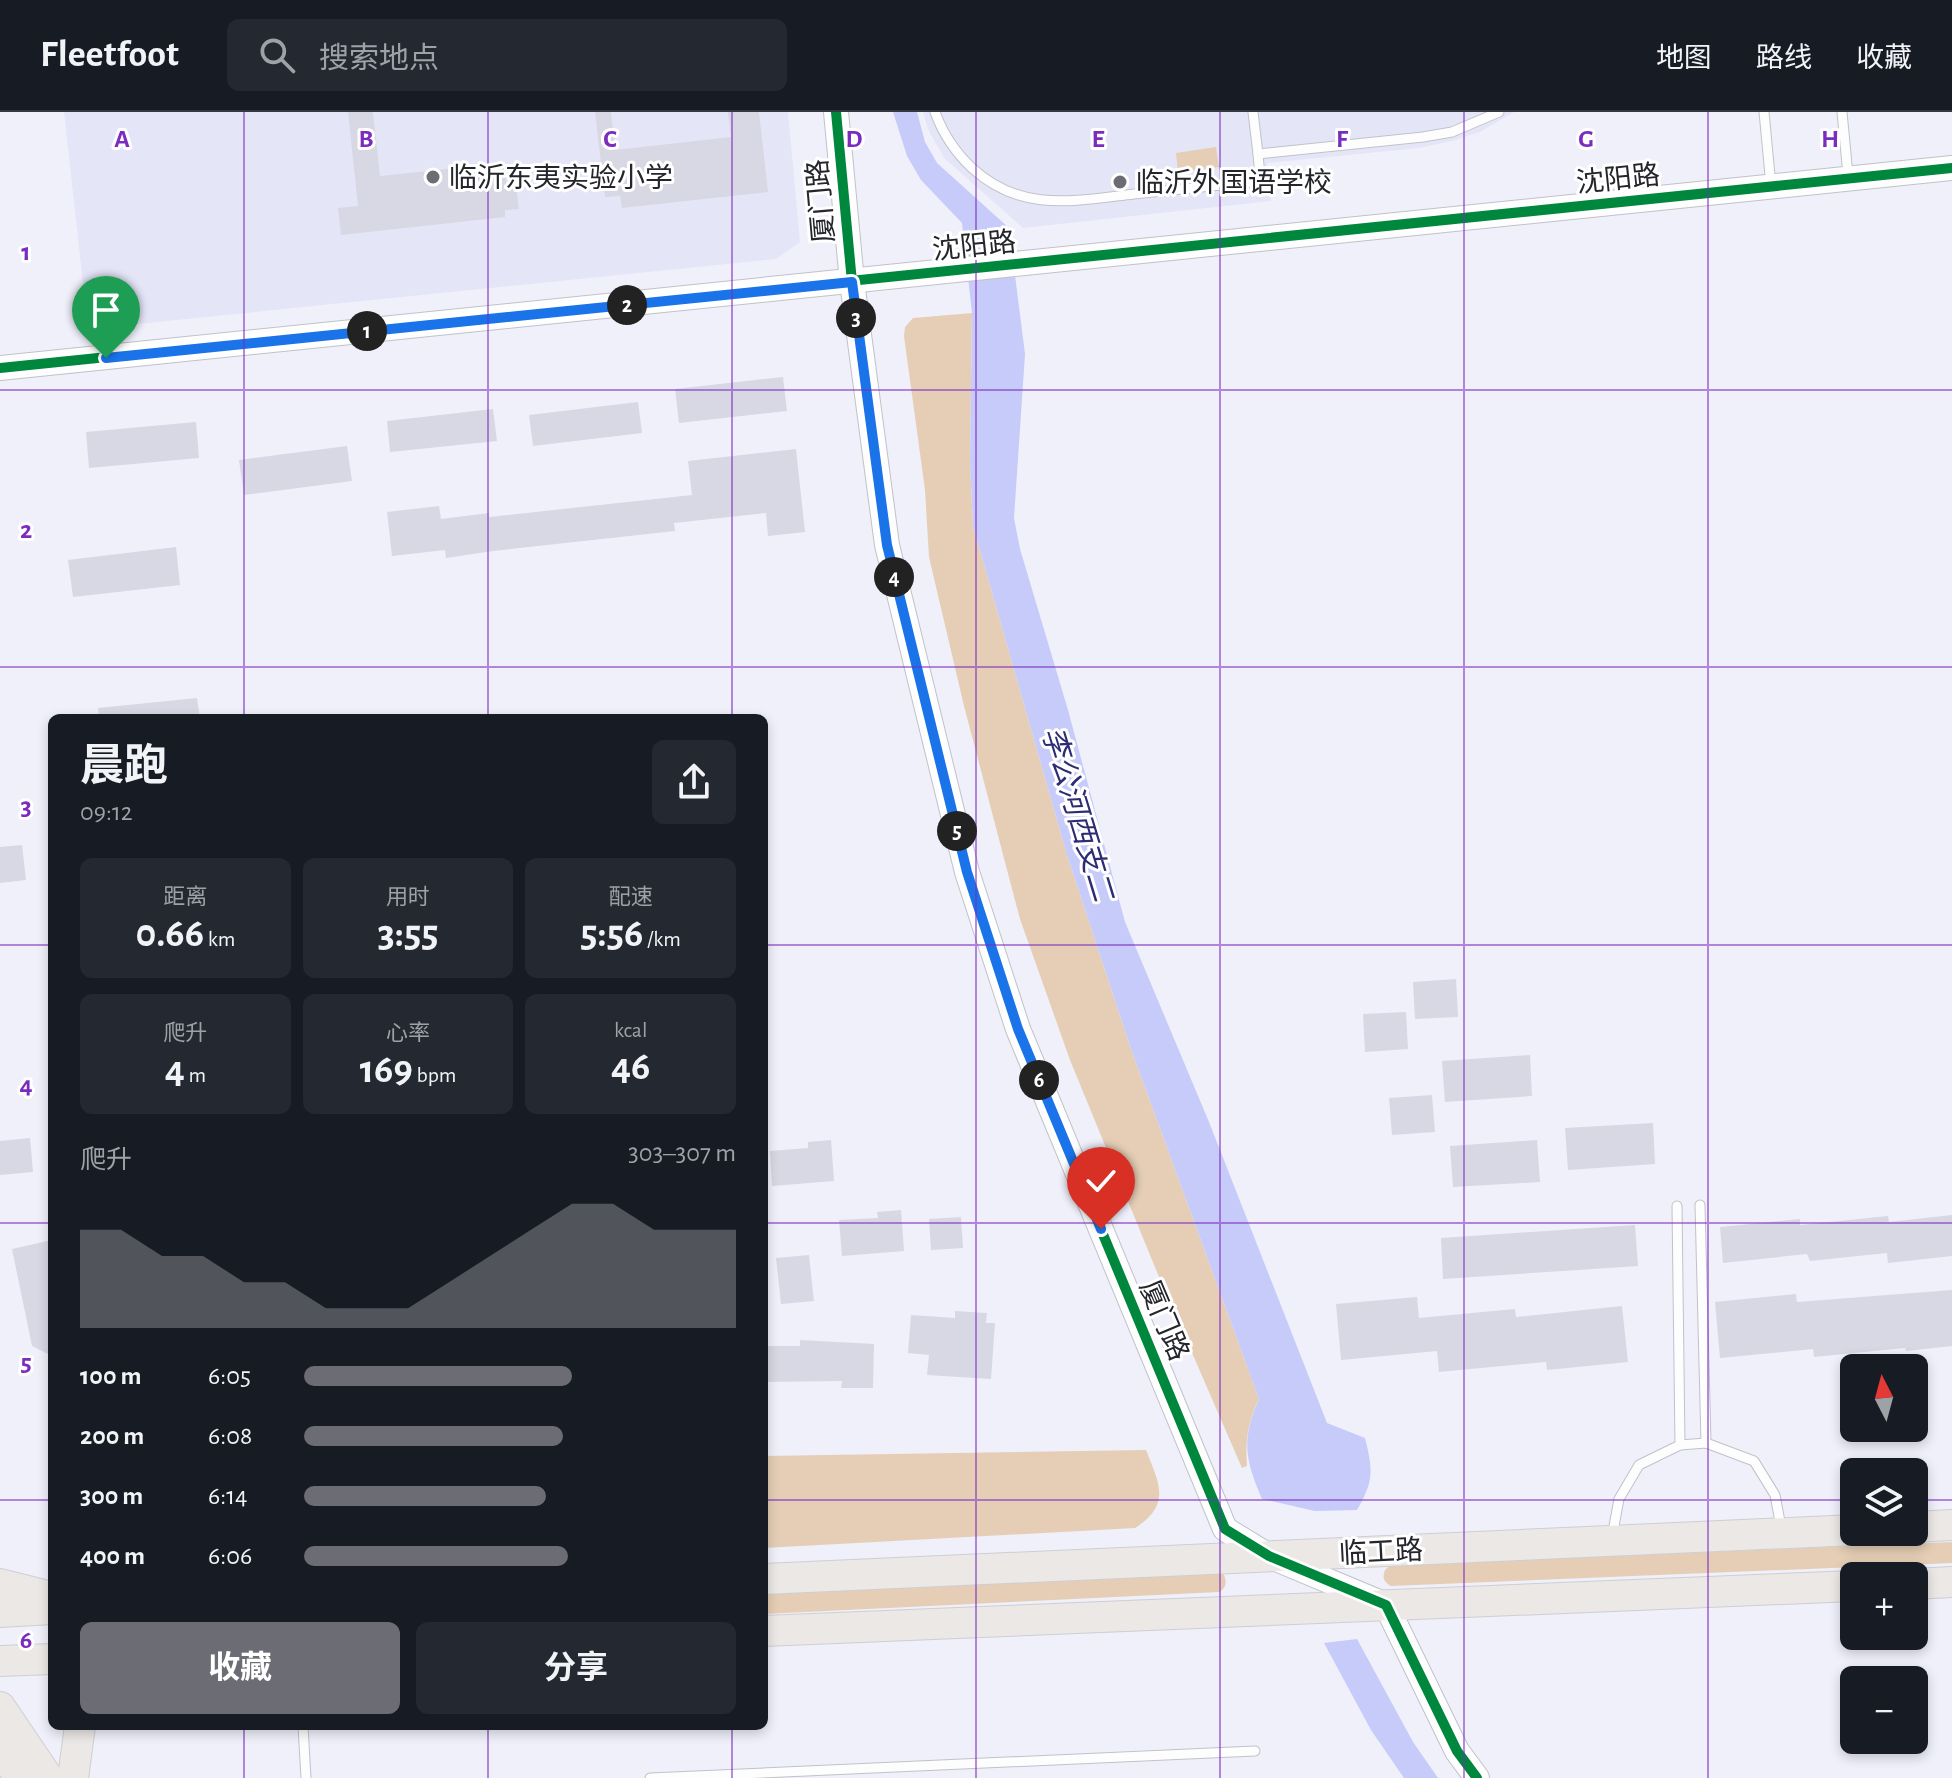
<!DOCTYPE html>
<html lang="zh">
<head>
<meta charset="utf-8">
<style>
  :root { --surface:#171b24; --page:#242831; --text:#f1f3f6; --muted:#9ea1a6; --line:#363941; --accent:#6c6d74 }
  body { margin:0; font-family:"Alegreya Sans","Noto Sans SC",sans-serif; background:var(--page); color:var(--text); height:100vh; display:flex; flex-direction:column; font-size:30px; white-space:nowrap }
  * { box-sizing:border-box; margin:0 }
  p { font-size:26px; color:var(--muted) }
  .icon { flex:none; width:44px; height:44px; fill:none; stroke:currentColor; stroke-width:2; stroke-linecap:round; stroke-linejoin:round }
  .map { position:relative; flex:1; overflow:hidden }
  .details { position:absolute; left:48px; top:602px; width:720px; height:1016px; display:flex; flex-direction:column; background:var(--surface); border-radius:12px; box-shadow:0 4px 12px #0003 }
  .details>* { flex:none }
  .needle { width:52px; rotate:354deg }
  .tools { position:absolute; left:1840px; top:1242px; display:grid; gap:16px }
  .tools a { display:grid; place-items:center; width:88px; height:88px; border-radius:12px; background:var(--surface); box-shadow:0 4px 12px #0003; font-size:40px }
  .pin { position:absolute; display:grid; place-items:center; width:68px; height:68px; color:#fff; margin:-82px -34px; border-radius:50% 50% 50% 0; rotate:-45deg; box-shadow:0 0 8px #0007 }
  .pin .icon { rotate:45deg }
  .km { position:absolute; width:40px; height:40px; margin:-20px; border-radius:50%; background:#222; color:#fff; font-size:22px; line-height:40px; text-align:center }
  .round { display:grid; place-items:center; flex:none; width:84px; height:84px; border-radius:12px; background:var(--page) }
  .overview { display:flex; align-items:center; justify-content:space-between; height:136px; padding:0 32px }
  h1 { font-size:44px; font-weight:700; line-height:60px }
  .stats { display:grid; grid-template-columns:repeat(3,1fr); gap:12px; height:136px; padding:8px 32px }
  .stats div { display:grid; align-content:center; border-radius:12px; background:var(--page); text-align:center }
  .stats b { font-size:40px; font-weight:700 }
  .stats small { font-size:22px; font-weight:400 }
  .stats p { font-size:22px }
  .chart { height:224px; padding:16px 32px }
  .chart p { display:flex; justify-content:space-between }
  .chart svg { width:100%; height:144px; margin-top:8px; fill:var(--accent); opacity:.7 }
  .action { display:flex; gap:16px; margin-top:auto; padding:16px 32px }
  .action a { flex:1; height:92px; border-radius:12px; background:var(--accent); color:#fff; font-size:32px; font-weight:700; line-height:92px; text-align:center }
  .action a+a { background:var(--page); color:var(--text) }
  ul { padding:0 32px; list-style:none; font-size:26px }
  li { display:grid; grid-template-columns:128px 96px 1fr; align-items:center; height:60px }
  li i { height:20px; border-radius:10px; background:var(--accent) }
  header { display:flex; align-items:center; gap:48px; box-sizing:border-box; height:112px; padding:0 40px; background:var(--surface); border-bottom:2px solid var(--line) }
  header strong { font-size:38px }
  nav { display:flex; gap:44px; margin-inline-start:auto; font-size:28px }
  .search { width:560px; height:72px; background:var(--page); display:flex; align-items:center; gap:20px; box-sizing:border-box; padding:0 28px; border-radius:12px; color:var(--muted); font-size:30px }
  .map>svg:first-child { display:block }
</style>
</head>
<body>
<header>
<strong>Fleetfoot</strong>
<div class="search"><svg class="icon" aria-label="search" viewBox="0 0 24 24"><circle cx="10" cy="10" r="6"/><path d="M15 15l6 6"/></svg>搜索地点</div>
<nav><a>地图</a><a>路线</a><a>收藏</a></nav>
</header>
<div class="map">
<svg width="1952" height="1666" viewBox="0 0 1952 1666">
  <rect width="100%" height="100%" fill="#eff0fa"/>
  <g fill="#e4e6f8">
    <path d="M64,0H788L800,130L776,147L88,217Z"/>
    <path d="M923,0H1514L1480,20L1452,29L1419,36L1267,51L1271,89L1023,116L944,46L928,17Z"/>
  </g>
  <g fill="#e5ceb5">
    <path d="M1216,35L1219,55L1178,60L1176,41Z"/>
    <path d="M972,201L970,350L973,414L1067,743L1131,937L1259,1287C1248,1310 1245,1328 1247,1354L1242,1356L1157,1160L1070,948L1020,807L964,594L929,445L925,378L904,224L905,215L913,206Z"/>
    <path d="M1146,1338C1159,1372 1172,1392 1135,1416L764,1436V1344Z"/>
    <path d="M1952,1430V1451L1391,1474C1384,1470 1382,1466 1385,1458L1390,1453Z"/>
    <path d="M1217,1459L1224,1463C1227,1471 1226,1476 1219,1480L764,1502V1481Z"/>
  </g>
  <g fill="#c6cbf9">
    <path d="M893,0H917L925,30L937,51L1009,116L1025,242L1014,406L1020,437L1068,598L1125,810L1209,1010L1327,1311L1365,1326C1373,1358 1374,1369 1357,1398L1315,1399L1262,1387C1245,1347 1241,1328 1259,1287L1131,937L1067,743L973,414L970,350L972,201L962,111L921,68L907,44Z"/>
    <path d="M1357,1527L1413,1630L1438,1666H1404L1371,1618L1324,1531Z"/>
  </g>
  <g fill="#d7d8e3">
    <path d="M348,0H373L380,64L504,51L507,75L516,74L519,97L505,98V105L341,123L338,96L358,94Z"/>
    <path d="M595,0H611L615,38L731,25L728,0H759L768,80L622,96L620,84L605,85Z"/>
    <path d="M783,265L787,299L679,311L675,277Z"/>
    <path d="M638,290L642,321L533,334L529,303Z"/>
    <path d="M493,297L497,329L390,340L387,309Z"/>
    <path d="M196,310L199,346L89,356L86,320Z"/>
    <path d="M347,334L352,369L244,383L239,348Z"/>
    <path d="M796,337L805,420L768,424L766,401L674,411L675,419L493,439L446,446L445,438L392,444L387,400L439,394L441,407L489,401V405L692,383L688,349Z"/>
    <path d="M176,435L180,473L73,485L68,448Z"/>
    <path d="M197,586L200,606H99L98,596Z"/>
    <path d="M22,733L26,768L0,771V735Z"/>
    <path d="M1456,867L1458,905L1415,907L1413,870Z"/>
    <path d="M1406,900L1408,937L1365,940L1363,902Z"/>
    <path d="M1530,943L1532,984L1445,990L1442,949Z"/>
    <path d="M1432,983L1435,1020L1392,1023L1389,986Z"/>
    <path d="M1653,1011L1655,1052L1568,1058L1565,1016Z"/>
    <path d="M30,1026L33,1060L0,1063V1029Z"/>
    <path d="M831,1028L834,1069L772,1074L770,1039L808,1036V1030Z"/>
    <path d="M1537,1028L1540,1070L1453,1075L1450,1034Z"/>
    <path d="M901,1098L904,1139L842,1144L839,1108L878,1106L877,1100Z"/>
    <path d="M1952,1103V1144L1888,1151L1887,1141L1810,1149L1807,1142L1723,1151L1720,1115L1800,1107V1113L1888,1104L1889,1110Z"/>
    <path d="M961,1105L963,1136L931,1138L929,1107Z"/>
    <path d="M1635,1113L1638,1154L1443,1167L1441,1126Z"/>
    <path d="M52,1128V1244L32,1234L12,1137Z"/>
    <path d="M809,1143L814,1189L781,1192L776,1146Z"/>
    <path d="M1952,1178V1234L1906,1239L1905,1236L1814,1245L1813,1237L1720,1246L1715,1190L1796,1182L1797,1190Z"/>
    <path d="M1417,1185L1419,1206L1515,1197L1516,1205L1622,1194L1628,1250L1547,1258L1546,1250L1439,1260L1437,1239L1341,1248L1336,1192Z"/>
    <path d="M955,1199L987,1201L986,1211H995L991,1267L927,1263L929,1243L908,1241L911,1203L955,1206Z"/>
    <path d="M800,1228L874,1232L873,1276H841L842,1269L764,1270V1234H800Z"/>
  </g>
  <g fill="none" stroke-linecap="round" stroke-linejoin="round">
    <defs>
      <g id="service">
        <path d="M935,0C943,22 955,40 972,56C1021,101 1073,89 1134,82C1173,78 1211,74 1250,70L1260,65L1258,42L1423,25L1452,20L1499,0"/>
        <path d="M1253,0L1258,42"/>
        <path d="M1764,0L1771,74"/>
        <path d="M1842,0L1848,63"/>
        <path d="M1700,1093L1706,1331"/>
        <path d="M1677,1094L1680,1333"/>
        <path d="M1612,1425L1619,1387L1639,1353L1680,1333L1706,1331L1754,1349L1775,1383L1781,1415"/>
        <path d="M303,1614L306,1666"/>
        <path d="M650,1666L1255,1639"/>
      </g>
      <g id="tertiary">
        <path d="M836,0L852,170L887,433L967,760L1018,917L1225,1417L1269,1444L1386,1493L1457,1639L1477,1666"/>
        <path d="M0,256L1952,56"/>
      </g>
      <g id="primary">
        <path d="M1914,1415L1952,1413"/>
        <path d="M764,1467L1854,1418"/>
        <path d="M0,1472L52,1485"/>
        <path d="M1914,1472L1952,1470"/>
        <path d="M0,1500L52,1497"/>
        <path d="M764,1519L1854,1474"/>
        <path d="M0,1549L52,1547"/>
        <path d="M0,1595L48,1666"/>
        <path d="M0,1636L20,1666"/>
        <path d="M73,1666L80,1614"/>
      </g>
    </defs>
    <use href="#service" stroke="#c1c2c9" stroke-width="11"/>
    <use href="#tertiary" stroke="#c1c2c9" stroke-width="26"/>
    <use href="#primary" stroke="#ceced3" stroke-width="32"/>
    <use href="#service" stroke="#fdfdfe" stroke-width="9"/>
    <use href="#tertiary" stroke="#fdfdfe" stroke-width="24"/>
    <use href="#primary" stroke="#ebe8e5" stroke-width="30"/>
    <defs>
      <g id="cycleway">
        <path d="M836,0L852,170L887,433L967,760L1018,917L1225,1417L1269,1444L1386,1493L1457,1639L1477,1666"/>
        <path d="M0,256L1952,56"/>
      </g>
    </defs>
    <use href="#cycleway" stroke="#fff" stroke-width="15"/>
    <use href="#cycleway" stroke="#00873e" stroke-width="10"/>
  </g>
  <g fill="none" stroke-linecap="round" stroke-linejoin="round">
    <defs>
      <path id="route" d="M106,246L852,170L887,433L967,760L1018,917L1101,1117"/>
    </defs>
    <use href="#route" stroke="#fff" stroke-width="16"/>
    <use href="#route" stroke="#1a73e8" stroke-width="10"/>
  </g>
  <path fill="none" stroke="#7b2cbf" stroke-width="2" stroke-opacity="0.55" d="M244,0V606M488,0V606M732,0V606M976,0V1666M1220,0V1666M1464,0V1666M1708,0V1666M0,278H1952M0,555H1952M0,833H52M764,833H1952M0,1111H52M764,1111H1952M0,1388H52M764,1388H1854M1914,1388H1952M244,1614V1666M488,1614V1666M732,1614V1666"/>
  <g fill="#6c6d74" stroke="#fff" stroke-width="3">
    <circle cx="433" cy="65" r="8"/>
    <circle cx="1120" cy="70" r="8"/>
  </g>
  <g text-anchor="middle" stroke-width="6" stroke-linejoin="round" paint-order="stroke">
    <g font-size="28" fill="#25262c" stroke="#fff" text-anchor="start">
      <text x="449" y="75">临沂东夷实验小学</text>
      <text x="1136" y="80">临沂外国语学校</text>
    </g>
    <g font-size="28" fill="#25262c" stroke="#fff">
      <text transform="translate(1618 66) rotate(-6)" y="10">沈阳路</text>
      <text transform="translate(820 89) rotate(-95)" y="10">厦门路</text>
      <text transform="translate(974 133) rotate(-6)" y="10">沈阳路</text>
      <text transform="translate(1165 1208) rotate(67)" y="10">厦门路</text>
      <text transform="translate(1381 1439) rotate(-3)" y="10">临工路</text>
    </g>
    <g font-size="30" font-style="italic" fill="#2e2c72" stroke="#fff">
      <text transform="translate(1078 702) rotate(73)" y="10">李公河西支二</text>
    </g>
  </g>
  <g font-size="26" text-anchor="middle" font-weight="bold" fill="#7b2cbf" stroke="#fff" stroke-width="6" stroke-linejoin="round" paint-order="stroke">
    <text x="122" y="35">A</text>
    <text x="366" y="35">B</text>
    <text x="610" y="35">C</text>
    <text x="854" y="35">D</text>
    <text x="1098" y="35">E</text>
    <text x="1342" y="35">F</text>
    <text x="1586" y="35">G</text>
    <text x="1830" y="35">H</text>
    <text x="26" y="148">1</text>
    <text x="26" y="426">2</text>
    <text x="26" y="703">3</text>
    <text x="26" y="981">4</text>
    <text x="26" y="1259">5</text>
    <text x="26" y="1536">6</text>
  </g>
</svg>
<div class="tools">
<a><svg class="needle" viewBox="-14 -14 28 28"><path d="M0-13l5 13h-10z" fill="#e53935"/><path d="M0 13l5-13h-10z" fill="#9ea1a6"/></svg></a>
<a><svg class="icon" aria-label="layers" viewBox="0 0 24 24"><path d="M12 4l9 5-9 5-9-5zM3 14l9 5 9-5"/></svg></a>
<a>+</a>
<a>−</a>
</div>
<div class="pin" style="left:106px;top:246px;background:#1e9e55"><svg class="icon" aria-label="arrive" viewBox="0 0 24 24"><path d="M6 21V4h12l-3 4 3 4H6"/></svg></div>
<div class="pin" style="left:1101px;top:1117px;background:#d93025"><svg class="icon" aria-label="check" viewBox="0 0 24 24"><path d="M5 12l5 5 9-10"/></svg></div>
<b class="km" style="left:367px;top:219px">1</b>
<b class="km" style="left:627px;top:193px">2</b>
<b class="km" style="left:856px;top:206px">3</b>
<b class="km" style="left:894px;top:465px">4</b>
<b class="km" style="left:957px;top:719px">5</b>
<b class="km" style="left:1039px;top:968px">6</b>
<section class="details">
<div class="overview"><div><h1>晨跑</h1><p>09:12</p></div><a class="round"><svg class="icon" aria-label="share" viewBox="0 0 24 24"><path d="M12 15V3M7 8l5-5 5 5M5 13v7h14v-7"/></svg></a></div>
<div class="stats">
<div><p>距离</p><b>0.66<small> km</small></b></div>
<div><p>用时</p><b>3:55</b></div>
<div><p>配速</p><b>5:56<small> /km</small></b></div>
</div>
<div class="stats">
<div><p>爬升</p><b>4<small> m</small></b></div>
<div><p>心率</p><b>169<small> bpm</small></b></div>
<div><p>kcal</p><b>46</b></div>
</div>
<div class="chart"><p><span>爬升</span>303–307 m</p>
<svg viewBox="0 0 160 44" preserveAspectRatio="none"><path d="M0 44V14L10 14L20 22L30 22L40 30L50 30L60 38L70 38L80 38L90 30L100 22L110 14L120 6L130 6L140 14L150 14L160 14V44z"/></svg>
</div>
<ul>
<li><b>100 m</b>6:05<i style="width:62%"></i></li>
<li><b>200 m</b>6:08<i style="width:60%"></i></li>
<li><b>300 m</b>6:14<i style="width:56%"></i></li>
<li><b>400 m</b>6:06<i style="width:61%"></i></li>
</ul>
<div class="action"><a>收藏</a><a>分享</a></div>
</section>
</div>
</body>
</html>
